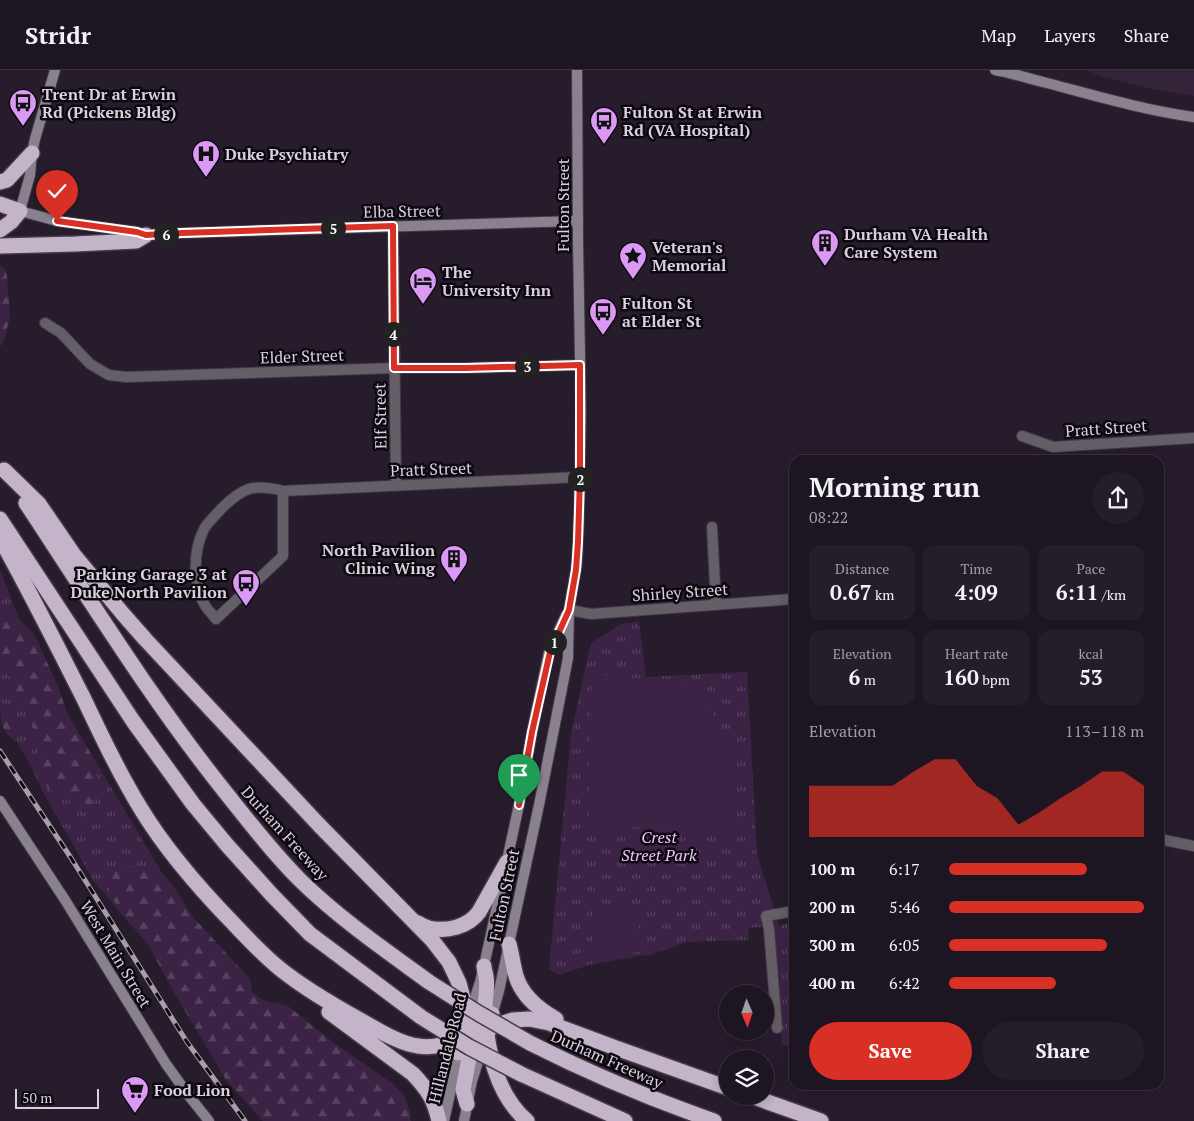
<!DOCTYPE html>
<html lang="en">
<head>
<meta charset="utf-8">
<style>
  :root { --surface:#1d1521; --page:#251e2a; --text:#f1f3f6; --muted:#a09fa5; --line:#3b343f; --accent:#d93025 }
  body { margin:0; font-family:"PT Serif",serif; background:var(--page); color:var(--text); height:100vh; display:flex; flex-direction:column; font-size:19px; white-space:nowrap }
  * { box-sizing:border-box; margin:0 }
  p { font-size:16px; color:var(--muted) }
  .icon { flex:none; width:28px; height:28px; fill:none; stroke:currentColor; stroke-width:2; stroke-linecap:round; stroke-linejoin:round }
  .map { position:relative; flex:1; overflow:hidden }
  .panel { position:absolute; left:789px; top:385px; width:375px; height:635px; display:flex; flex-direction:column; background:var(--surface); border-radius:15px; box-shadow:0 2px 12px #0003,0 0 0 1px var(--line) }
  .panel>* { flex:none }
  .needle { width:32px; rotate:178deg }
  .fabs { position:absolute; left:719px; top:915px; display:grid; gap:10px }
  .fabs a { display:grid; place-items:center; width:55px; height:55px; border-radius:50%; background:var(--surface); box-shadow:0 2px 12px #0003,0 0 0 1px var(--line); font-size:25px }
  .scale { position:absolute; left:15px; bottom:12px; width:84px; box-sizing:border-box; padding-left:5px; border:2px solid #d8d0db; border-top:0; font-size:14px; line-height:18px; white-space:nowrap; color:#d8d0db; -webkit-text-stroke:4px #0d080f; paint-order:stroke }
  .pin { position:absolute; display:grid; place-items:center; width:42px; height:42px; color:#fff; margin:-51px -21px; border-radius:50% 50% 50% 0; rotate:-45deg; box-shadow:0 0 5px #0007 }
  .pin .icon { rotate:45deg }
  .km { position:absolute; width:25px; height:25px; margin:-12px; border-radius:50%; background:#222; color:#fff; font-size:14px; line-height:25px; text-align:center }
  .round { display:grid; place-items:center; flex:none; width:52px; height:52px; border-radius:26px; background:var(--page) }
  .summary { display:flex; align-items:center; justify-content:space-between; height:85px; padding:0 20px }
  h1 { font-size:28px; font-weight:600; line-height:38px }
  .stats { display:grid; grid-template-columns:repeat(3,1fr); gap:8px; height:85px; padding:5px 20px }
  .stats div { display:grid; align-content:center; border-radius:12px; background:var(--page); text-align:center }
  .stats b { font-size:21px; font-weight:600 }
  .stats small { font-size:14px; font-weight:400 }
  .stats p { font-size:14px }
  .chart { height:140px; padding:10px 20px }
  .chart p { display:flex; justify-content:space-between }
  .chart svg { width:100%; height:90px; margin-top:5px; fill:var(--accent); opacity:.7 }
  .action { display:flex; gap:10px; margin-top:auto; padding:10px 20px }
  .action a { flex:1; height:58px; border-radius:30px; background:var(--accent); color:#fff; font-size:20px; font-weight:600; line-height:58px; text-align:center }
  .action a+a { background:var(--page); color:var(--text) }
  ul { padding:0 20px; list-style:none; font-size:16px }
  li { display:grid; grid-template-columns:80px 60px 1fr; align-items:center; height:38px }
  li i { height:12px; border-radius:6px; background:var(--accent) }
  header { display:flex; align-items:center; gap:30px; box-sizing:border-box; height:70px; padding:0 25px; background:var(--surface); border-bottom:1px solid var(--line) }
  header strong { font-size:24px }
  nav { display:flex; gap:28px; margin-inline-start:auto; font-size:18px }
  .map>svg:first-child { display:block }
</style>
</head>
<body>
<header>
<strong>Stridr</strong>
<nav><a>Map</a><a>Layers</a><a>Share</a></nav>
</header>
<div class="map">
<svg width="1194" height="1051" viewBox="0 0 1194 1051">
  <defs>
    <pattern id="grass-tufts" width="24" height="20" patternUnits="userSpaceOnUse" patternTransform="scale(1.25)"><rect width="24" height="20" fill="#3c2346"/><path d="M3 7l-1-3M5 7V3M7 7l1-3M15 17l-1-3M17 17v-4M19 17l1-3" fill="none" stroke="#574260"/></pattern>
    <pattern id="forest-firs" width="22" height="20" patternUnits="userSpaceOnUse" patternTransform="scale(1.25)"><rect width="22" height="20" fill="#3c2346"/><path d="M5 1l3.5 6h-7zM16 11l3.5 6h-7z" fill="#574260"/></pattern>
  </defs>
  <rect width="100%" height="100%" fill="#271c2c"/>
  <path fill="#332439" d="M1086,0H1194V26L1157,20L1103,7Z"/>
  <g fill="url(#grass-tufts)">
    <path d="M0,500L19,549L7,548L0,554Z"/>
    <path d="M639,552L646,607L747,602L757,784L779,856L794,851V976L782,975L773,856L748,858L749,870L687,872L653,884L592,894L559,905L549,899L571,664L591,573L621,554Z"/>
    <path d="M0,584L22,635L42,672L37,686L31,696L17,672L0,629Z"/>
    <path d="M93,687L161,801L140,796L107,811L117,839L93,810L44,724L38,711L68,730L92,726L97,710Z"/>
  </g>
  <g fill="url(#forest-firs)">
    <path d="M0,196L5,199L7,206L10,247L4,270L0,277Z"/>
    <path d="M7,548L19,549L34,564L58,616L67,643L93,687L97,710L92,726L93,739L68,730L38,711L31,696L37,686L42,672L22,635L0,584V554Z"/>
    <path d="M0,629L1,632L17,672C0,663 0,648 0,629Z"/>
    <path d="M108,796H140L161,801L176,820L193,847L250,909L252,922L262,930L288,936L338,976L392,1013L404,1025L410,1041L411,1051H263L226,1010L168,912L148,874L117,839L107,811Z"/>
  </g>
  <g fill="#3c2346">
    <path d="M592,605H609L652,610L678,614L699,626L711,641L735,685L737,712L735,736L731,760L620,757L599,760L590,753L588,738Z"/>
    <path d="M637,836L640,882L594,885L592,839Z"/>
  </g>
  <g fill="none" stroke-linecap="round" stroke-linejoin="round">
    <defs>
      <g id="street">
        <path d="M393,157L396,415"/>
        <path d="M45,253L61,263L90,294L109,305L126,307L394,298H466L580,295"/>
        <path d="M1022,366L1053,377L1194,368"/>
        <path d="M283,421V486L216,549C213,545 209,541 206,537C192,516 193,481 204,459C208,452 216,445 221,439C242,418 253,413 283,421L580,407"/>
        <path d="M712,457L716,535"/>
        <path d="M569,540L591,544L794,529"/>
        <path d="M1159,769L1194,776"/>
        <path d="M777,958L769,859L766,846L794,841"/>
      </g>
      <g id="secondary">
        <path d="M55,0L35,69L32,83L30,105L20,141L57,151L137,162L146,165L181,163L578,151"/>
        <path d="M995,0C1013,3 1030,9 1047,13C1096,26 1144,40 1194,47"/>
        <path d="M0,731L65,830L166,994L189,1026L209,1051"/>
        <path d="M470,943L480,912L484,896L519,735L532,662L549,582L566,545"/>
        <path d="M491,949L499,921L509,874L539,735L568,588L569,540L577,493L579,444L581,343L578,173L577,0"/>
        <path d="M444,1051L460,979"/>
        <path d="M464,1051L472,1011L482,979"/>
      </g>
      <g id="highway">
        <path d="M0,112L7,110L32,83"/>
        <path d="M0,134L20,141L11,152L0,160"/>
        <path d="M0,176L75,174L136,171L146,165"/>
        <path d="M4,400L39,434L74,485L123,544L145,569L320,756L432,870L449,892L459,913L468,947L470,972L469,988L463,1020L467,1034"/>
        <path d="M26,433C92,533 155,635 230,728C253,757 275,785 301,811C340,849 385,880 429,912"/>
        <path d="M0,449L133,651L193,734L227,775L272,825L310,864L421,947"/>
        <path d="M0,468C29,520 56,574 83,627C101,665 119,703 141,739C166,780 199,818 232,852C247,868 262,884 279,898C305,919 333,935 362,951C378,960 400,974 418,976C445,980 475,964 492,944"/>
        <path d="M418,853C421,855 425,857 429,858C447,862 468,857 479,842L507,792"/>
        <path d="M509,874C512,885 513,895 516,906C522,926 538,939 556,949"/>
        <path d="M484,896C484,900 486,904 486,907C488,917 485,928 485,938C486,978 496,1024 527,1051"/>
        <path d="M329,942L413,1004C428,1020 434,1029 439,1051"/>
        <path d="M530,973C589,1003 651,1029 714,1051"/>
        <path d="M458,983L470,972L494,956L513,950L529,949L549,953L616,978L728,1018"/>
        <path d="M521,1004L625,1051"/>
        <path d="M751,1026L821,1051"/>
      </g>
    </defs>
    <use href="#street" stroke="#433948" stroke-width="12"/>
    <use href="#secondary" stroke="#433948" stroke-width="12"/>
    <use href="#highway" stroke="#433948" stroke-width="18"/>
    <use href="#street" stroke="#645e67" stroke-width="10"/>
    <use href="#secondary" stroke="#8a818e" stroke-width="10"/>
    <use href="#highway" stroke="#c3b4c9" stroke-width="15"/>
    <defs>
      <path id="rail" d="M0,681L71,788L187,972L245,1051"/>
    </defs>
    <use href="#rail" stroke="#a79eab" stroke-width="5"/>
    <use href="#rail" stroke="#0d080f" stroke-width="3" stroke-dasharray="9" stroke-linecap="butt"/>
    <defs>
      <g id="highway-bridge">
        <path d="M429,912L478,943L530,973"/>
        <path d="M421,947L469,977L521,1004"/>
      </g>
    </defs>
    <use href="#highway-bridge" stroke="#433948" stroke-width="18" stroke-linecap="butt"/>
    <use href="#highway-bridge" stroke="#c3b4c9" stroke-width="15"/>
  </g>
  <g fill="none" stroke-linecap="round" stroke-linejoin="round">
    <defs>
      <path id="route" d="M57,151L137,162L146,165L182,163L393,156L394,298H466L580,295V407L578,472L576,500L569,540L550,582L532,662L519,735"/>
    </defs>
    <use href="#route" stroke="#fff" stroke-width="10"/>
    <use href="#route" stroke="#d93025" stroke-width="6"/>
  </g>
  <defs>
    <symbol id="bus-pin" viewBox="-11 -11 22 30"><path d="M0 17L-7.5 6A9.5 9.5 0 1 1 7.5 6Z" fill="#db99f5" stroke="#0d080f"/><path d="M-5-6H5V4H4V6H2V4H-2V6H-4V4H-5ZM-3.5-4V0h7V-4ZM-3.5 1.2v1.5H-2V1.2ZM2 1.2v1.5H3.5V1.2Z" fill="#111"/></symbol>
    <symbol id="hospital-pin" viewBox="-11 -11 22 30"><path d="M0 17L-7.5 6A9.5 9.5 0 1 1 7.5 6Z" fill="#db99f5" stroke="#0d080f"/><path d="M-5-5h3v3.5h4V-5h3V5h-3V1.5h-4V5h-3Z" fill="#111"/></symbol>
    <symbol id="building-pin" viewBox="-11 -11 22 30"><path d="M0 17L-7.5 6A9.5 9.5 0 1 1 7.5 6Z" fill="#db99f5" stroke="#0d080f"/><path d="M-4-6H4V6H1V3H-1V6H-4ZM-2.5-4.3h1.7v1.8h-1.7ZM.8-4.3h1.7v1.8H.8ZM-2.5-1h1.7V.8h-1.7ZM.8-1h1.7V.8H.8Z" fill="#111"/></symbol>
    <symbol id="sight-pin" viewBox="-11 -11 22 30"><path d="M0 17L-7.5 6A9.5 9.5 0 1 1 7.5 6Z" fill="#db99f5" stroke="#0d080f"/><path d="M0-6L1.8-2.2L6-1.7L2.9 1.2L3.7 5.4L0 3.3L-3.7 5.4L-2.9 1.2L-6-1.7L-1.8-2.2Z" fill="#111"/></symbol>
    <symbol id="hotel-pin" viewBox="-11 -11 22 30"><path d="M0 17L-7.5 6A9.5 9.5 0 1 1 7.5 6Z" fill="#db99f5" stroke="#0d080f"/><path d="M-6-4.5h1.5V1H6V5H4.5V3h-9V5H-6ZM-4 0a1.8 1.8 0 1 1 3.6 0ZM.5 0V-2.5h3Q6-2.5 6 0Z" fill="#111"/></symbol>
    <symbol id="supermarket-pin" viewBox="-11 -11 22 30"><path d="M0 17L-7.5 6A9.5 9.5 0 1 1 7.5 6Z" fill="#db99f5" stroke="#0d080f"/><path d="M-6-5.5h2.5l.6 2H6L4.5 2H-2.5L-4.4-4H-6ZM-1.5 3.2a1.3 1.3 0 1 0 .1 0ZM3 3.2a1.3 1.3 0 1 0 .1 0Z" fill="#111"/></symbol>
  </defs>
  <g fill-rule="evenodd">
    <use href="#bus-pin" x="7" y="17" width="32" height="43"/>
    <use href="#bus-pin" x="588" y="35" width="32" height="43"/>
    <use href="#hospital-pin" x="190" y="68" width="32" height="43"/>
    <use href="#building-pin" x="809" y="157" width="32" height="43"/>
    <use href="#sight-pin" x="617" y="170" width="32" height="43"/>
    <use href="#hotel-pin" x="407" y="195" width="32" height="43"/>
    <use href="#bus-pin" x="587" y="226" width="32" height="43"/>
    <use href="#building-pin" x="438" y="473" width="32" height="43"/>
    <use href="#bus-pin" x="230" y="497" width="32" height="43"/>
    <use href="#supermarket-pin" x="119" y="1004" width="32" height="43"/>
  </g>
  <g text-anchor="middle" stroke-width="5" stroke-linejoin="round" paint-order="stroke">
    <g font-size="16" font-weight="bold" fill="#d8d0db" stroke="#0d080f" text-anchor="start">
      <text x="42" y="30">Trent Dr at Erwin<tspan x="42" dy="18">Rd (Pickens Bldg)</tspan></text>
      <text x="623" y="48">Fulton St at Erwin<tspan x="623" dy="18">Rd (VA Hospital)</tspan></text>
      <text x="225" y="90">Duke Psychiatry</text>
      <text x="844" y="170">Durham VA Health<tspan x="844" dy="18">Care System</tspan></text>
      <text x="652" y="183">Veteran's<tspan x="652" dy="18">Memorial</tspan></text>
      <text x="442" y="208">The<tspan x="442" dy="18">University Inn</tspan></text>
      <text x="622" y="239">Fulton St<tspan x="622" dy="18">at Elder St</tspan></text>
      <text x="435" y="486" text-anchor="end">North Pavilion<tspan x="435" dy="18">Clinic Wing</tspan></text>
      <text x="227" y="510" text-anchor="end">Parking Garage 3 at<tspan x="227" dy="18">Duke North Pavilion</tspan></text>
      <text x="154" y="1026">Food Lion</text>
    </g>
    <g font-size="16" fill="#d8d0db" stroke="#0d080f">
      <text transform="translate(563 135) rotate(-90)" y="6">Fulton Street</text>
      <text transform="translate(402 141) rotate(-1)" y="6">Elba Street</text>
      <text transform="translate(302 286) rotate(-2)" y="6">Elder Street</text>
      <text transform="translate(380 346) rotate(-91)" y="6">Elf Street</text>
      <text transform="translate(1106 358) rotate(-4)" y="6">Pratt Street</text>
      <text transform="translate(431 399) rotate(-2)" y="6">Pratt Street</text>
      <text transform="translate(680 522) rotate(-4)" y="6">Shirley Street</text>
      <text transform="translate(285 763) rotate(48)" y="6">Durham Freeway</text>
      <text transform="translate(504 825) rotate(-78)" y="6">Fulton Street</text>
      <text transform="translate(116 884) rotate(59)" y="6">West Main Street</text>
      <text transform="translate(447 978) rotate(-76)" y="6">Hillandale Road</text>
      <text transform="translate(607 989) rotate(24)" y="6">Durham Freeway</text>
    </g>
    <g font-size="16" font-style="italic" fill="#ebc3fc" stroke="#0d080f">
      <text x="659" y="773">Crest<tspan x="659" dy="18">Street Park</tspan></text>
    </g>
  </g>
</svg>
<div class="fabs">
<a><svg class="needle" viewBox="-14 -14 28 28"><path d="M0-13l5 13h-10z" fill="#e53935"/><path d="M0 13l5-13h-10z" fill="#a09fa5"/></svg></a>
<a><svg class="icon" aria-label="layers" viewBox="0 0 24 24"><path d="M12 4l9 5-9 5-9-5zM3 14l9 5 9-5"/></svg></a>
</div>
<div class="scale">50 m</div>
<div class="pin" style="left:519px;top:735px;background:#1e9e55"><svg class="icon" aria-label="arrive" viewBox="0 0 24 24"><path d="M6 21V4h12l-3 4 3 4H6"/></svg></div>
<div class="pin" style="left:57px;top:151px;background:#d93025"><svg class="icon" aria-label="check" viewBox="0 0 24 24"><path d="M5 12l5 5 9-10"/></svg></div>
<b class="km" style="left:554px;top:572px">1</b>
<b class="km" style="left:580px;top:409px">2</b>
<b class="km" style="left:527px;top:296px">3</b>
<b class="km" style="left:393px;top:264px">4</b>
<b class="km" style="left:333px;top:158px">5</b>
<b class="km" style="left:166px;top:164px">6</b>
<section class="panel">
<div class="summary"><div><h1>Morning run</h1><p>08:22</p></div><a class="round"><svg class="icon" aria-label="share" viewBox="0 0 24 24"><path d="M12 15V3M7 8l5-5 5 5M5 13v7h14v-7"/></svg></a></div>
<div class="stats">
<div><p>Distance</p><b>0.67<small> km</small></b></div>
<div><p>Time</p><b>4:09</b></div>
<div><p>Pace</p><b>6:11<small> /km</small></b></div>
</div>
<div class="stats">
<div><p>Elevation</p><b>6<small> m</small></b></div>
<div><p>Heart rate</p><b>160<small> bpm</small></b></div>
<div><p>kcal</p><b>53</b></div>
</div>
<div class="chart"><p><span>Elevation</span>113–118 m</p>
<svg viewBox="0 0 160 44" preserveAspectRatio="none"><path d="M0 44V19L10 19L20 19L30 19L40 19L50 12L60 6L70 6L80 19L90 25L100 38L110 32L120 25L130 19L140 12L150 12L160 19V44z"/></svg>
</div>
<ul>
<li><b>100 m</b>6:17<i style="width:71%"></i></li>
<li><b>200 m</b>5:46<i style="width:100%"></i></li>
<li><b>300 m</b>6:05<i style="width:81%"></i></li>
<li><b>400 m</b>6:42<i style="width:55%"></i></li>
</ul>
<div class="action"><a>Save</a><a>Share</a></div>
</section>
</div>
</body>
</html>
